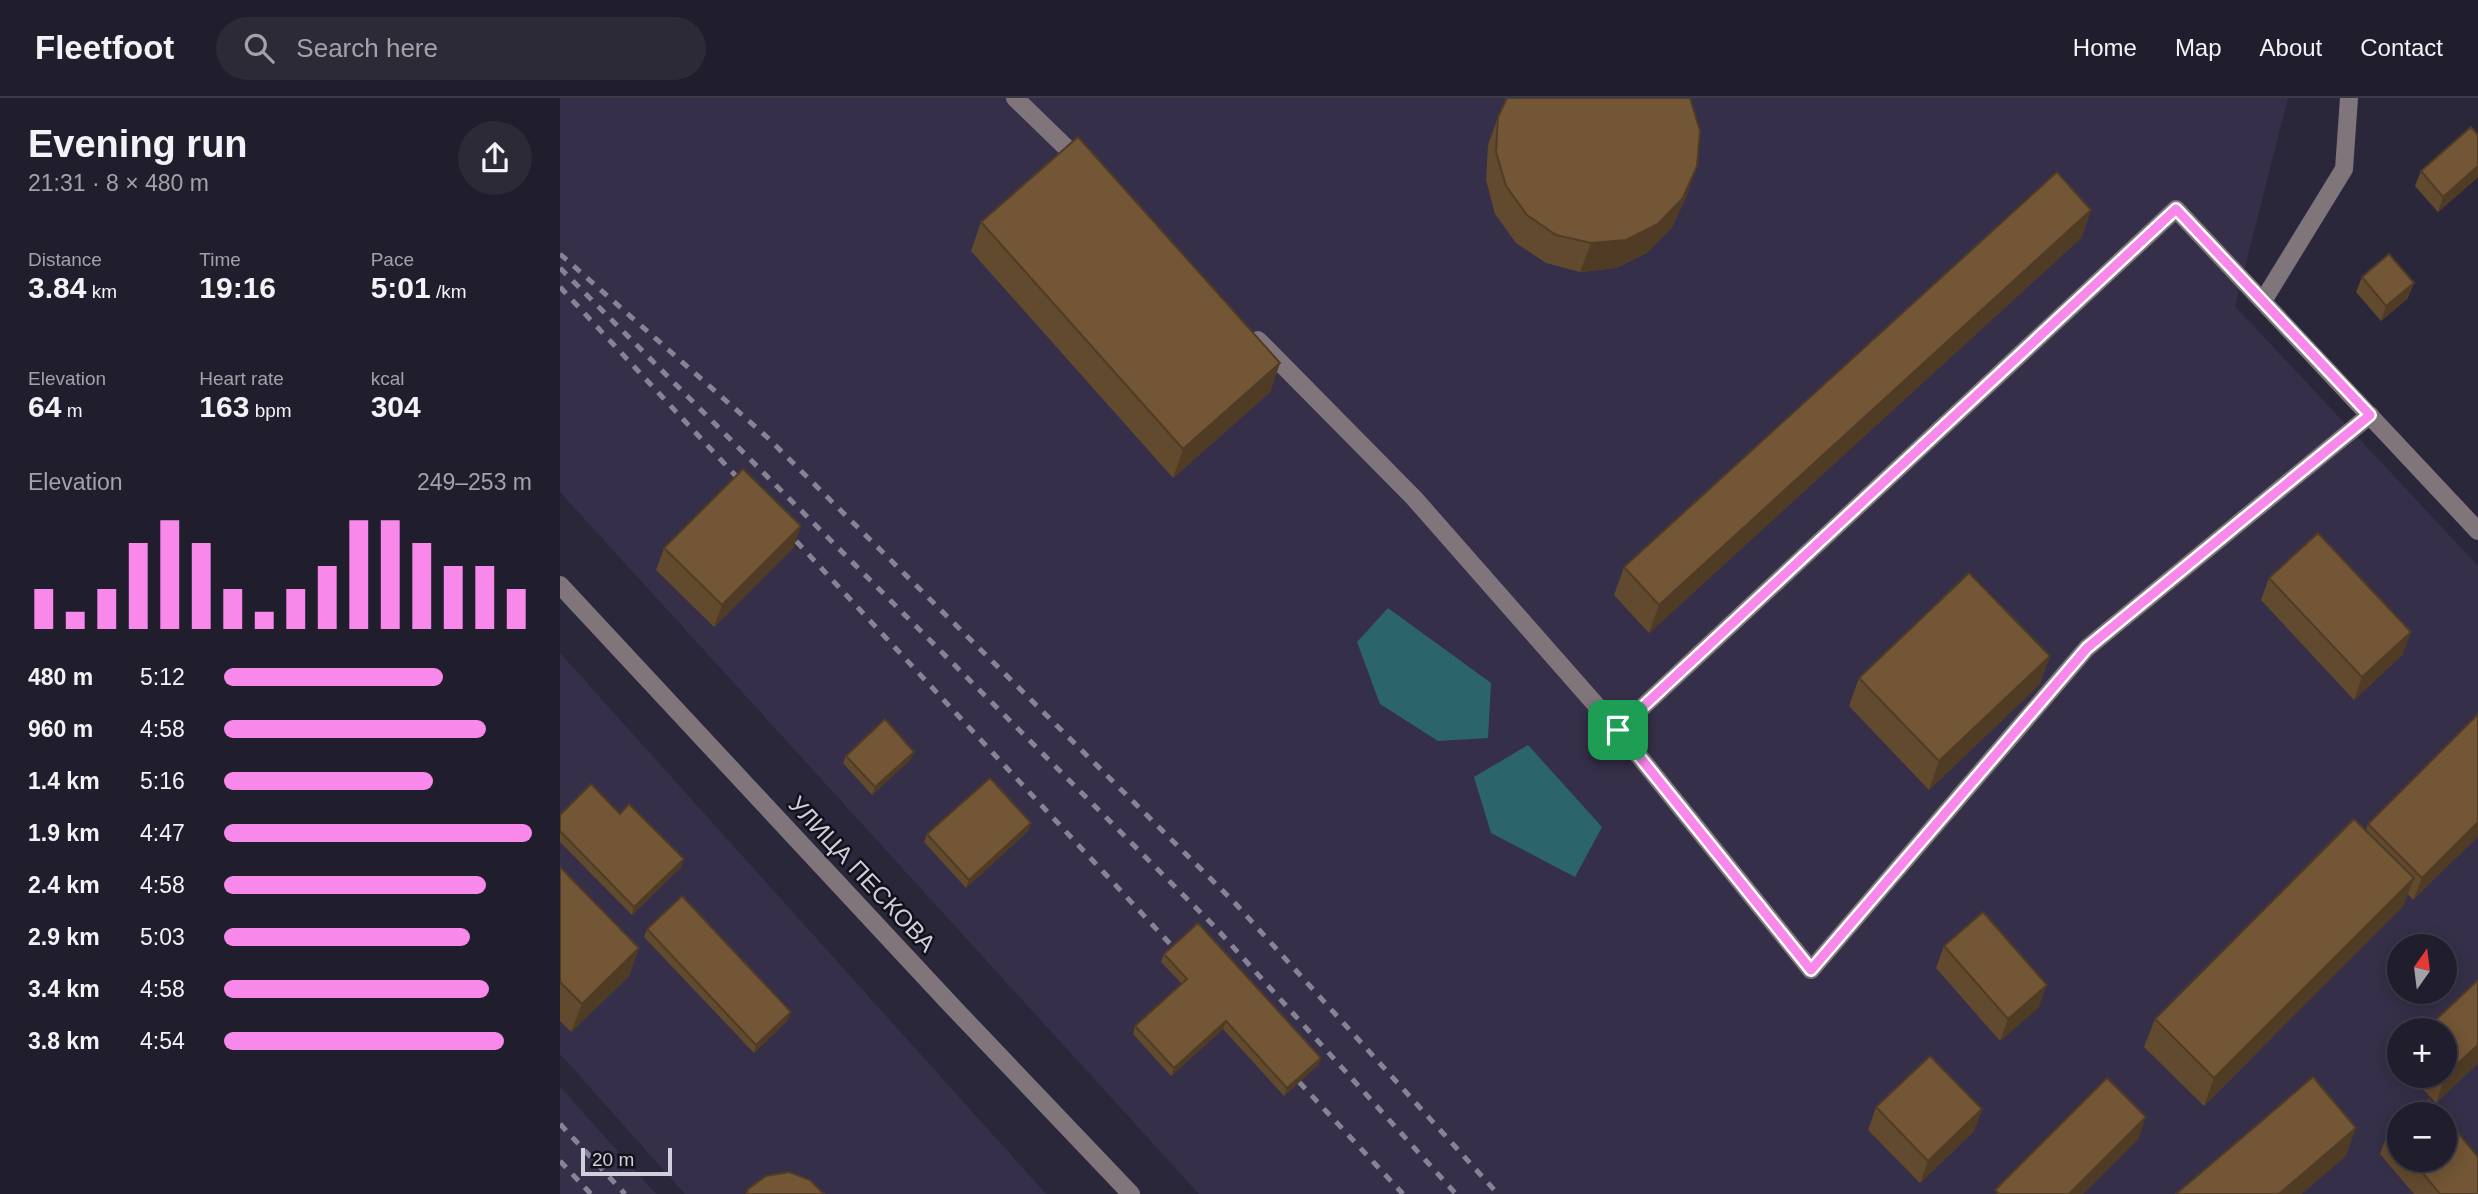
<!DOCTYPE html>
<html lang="en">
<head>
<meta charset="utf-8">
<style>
  :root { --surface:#201d2c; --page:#2d2a38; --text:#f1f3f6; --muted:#a2a2a9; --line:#3d3b48; --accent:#f888ea }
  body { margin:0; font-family:Helvetica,sans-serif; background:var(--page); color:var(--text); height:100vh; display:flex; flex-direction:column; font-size:26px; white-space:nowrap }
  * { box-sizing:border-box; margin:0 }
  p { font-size:23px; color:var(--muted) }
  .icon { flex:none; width:38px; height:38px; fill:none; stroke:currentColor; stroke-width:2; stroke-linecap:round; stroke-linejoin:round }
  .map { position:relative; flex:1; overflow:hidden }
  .drawer { display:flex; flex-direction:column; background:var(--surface); width:560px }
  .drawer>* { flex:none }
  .needle { width:46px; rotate:14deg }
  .buttons { position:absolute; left:1827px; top:836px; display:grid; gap:14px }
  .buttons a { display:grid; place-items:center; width:70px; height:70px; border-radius:50%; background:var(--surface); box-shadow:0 4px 18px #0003,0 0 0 2px var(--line); font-size:35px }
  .scale { position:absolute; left:21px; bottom:18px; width:91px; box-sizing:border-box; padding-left:7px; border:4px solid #d1cfdc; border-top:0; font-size:19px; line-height:24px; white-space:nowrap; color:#d1cfdc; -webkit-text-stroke:5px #13111a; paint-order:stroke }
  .pin { position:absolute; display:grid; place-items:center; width:60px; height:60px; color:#fff; margin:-30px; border-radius:14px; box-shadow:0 4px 10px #0006 }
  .round { display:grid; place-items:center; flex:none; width:74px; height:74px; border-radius:37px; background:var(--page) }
  .overview { display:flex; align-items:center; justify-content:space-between; height:119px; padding:0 28px }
  h1 { font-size:38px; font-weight:700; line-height:52px }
  .metrics { display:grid; grid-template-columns:repeat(3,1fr); gap:10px; height:119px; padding:7px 28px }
  .metrics div { display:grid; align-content:center }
  .metrics b { font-size:30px; font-weight:700 }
  .metrics small { font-size:19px; font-weight:400 }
  .metrics p { font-size:19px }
  .chart { height:196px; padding:14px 28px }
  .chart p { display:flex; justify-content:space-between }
  .chart svg { width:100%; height:126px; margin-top:7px; stroke:var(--accent); stroke-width:6 }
  ul { padding:0 28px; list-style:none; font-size:23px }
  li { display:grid; grid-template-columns:112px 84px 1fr; align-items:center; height:52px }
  li i { height:18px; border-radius:9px; background:var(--accent) }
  header { display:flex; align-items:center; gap:42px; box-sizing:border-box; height:98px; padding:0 35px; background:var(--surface); border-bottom:2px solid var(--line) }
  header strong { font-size:33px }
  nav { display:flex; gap:38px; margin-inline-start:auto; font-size:24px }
  .search { width:490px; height:63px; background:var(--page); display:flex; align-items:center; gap:18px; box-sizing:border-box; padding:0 24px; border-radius:38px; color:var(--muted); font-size:26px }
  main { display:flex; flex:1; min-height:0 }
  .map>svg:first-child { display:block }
</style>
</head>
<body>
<header>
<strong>Fleetfoot</strong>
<div class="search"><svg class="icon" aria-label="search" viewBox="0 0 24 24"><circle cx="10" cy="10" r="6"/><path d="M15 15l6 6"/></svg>Search here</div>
<nav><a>Home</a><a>Map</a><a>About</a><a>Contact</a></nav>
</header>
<main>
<section class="drawer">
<div class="overview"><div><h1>Evening run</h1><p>21:31 · 8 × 480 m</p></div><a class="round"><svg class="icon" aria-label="share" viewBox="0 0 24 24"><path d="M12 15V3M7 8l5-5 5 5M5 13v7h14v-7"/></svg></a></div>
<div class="metrics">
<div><p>Distance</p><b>3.84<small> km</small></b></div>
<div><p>Time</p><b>19:16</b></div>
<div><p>Pace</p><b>5:01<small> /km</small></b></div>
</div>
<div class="metrics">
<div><p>Elevation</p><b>64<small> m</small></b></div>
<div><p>Heart rate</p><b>163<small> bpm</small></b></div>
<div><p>kcal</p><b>304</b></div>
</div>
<div class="chart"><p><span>Elevation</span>249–253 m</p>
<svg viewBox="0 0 160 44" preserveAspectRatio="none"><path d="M5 44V30M15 44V38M25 44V30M35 44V14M45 44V6M55 44V14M65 44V30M75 44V38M85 44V30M95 44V22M105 44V6M115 44V6M125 44V14M135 44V22M145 44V22M155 44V30"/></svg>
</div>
<ul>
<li><b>480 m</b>5:12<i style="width:71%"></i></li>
<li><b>960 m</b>4:58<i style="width:85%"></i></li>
<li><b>1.4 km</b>5:16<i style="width:68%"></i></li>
<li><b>1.9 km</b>4:47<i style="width:100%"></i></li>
<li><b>2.4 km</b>4:58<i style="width:85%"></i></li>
<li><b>2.9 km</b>5:03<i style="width:80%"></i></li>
<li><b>3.4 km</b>4:58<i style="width:86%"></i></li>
<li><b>3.8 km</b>4:54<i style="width:91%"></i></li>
</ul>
</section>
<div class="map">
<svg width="1918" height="1096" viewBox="0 0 1918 1096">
  <rect width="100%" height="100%" fill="#2b273b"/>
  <g fill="#362f49" fill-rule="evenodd">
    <path d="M0,0H1728L1675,208L1918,468V1096H639L0,394ZM1839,849H1885V894H1839ZM1839,933H1885V978H1839ZM1839,1017H1885V1062H1839Z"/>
    <path d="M0,555L486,1096H125L0,956Z"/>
    <path d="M0,989L96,1096H0Z"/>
  </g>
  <g fill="#2b6569">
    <path d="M828,510L931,585L928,640L878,643L820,606L797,544Z"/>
    <path d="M968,647L1042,729L1015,779L931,735L914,679Z"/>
  </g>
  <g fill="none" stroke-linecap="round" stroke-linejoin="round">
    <g stroke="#80757b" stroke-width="18">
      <path d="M455,0L523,66"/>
      <path d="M1703,203L1784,71L1789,0"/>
      <path d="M698,242L854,400L1058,632L1251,872L1527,550L1810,317"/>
      <path d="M0,487L392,908L571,1096"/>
      <path d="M1058,632L1616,111L1918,433"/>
    </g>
    <g stroke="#868394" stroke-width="5" stroke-dasharray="9 9" stroke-linecap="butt">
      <path d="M0,156L207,339L674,804L938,1096"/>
      <path d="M0,170L656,830L896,1096"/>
      <path d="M0,189L188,391"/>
      <path d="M224,430L626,863"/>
      <path d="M727,971L843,1096"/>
      <path d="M0,1026L65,1096"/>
      <path d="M0,1063L31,1096"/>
    </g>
  </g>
  <g fill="#624a2e">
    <path d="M938,19L1127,97L1112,129L1088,154L1056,170L1020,174L986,165L956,145L935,116L926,82L928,47Z"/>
    <path d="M1918,37V79L1878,114L1855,88L1861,73Z"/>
    <path d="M1531,112L1521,140L1089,535L1054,497L1064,469Z"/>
    <path d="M421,124L720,265L710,294L613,380L411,153Z"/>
    <path d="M1802,179L1848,200L1821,223L1796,194Z"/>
    <path d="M241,428L233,450L154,529L96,472L104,450Z"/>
    <path d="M1709,480L1843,556L1794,602L1701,502Z"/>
    <path d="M1490,558L1479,587L1369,692L1289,608L1299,580Z"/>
    <path d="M286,658L351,661L312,697L283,665Z"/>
    <path d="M60,716L124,761L121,769L72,817L0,744V717Z"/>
    <path d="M471,725L468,733L406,790L364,744L367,736Z"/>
    <path d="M1808,726L1918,738L1853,802L1848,796L1843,808L1644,1008L1584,949L1595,921L1806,732Z"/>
    <path d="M0,769L79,850L69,878L11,934L0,923Z"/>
    <path d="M87,831L228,922L194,955L84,839Z"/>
    <path d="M1384,848L1479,909L1440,943L1376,870Z"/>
    <path d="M604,856L761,960L758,967L724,998L663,931L611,978L573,936L575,928L622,886L601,864Z"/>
    <path d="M1885,933L1918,965L1876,1005L1851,978H1885Z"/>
    <path d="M1316,1009L1422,1011L1414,1033L1360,1085L1308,1032Z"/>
    <path d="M1839,1025V1062H1885L1918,1096H1854L1820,1056L1828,1034Z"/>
  </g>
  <g fill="#503c25">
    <path d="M1137,68L1127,97L1112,129L1088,154L1056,170L1020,174L1031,145Z"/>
    <path d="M1918,68V79L1878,114L1883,99Z"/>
    <path d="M1531,112L1521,140L1089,535L1099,507Z"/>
    <path d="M1854,185L1848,200L1821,223L1826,208Z"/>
    <path d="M720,265L710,294L613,380L623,351Z"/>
    <path d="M241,428L233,450L154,529L162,507Z"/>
    <path d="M1851,534L1843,556L1794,602L1802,579Z"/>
    <path d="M1490,558L1479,587L1369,692L1379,663Z"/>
    <path d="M354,654L351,661L312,697L315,689Z"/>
    <path d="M1918,724V738L1853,802L1862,780Z"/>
    <path d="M471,725L468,733L406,790L409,782Z"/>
    <path d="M124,761L121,769L72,817L74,809Z"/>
    <path d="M1854,780L1843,808L1644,1008L1654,980Z"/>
    <path d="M79,850L69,878L11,934L22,906Z"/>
    <path d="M1487,887L1479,909L1440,943L1448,921Z"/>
    <path d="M231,914L228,922L194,955L196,947Z"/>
    <path d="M666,923L663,931L611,978L614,970Z"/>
    <path d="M1918,947V965L1876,1005L1886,976Z"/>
    <path d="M761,960L758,967L724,998L727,990Z"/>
    <path d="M1422,1011L1414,1033L1360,1085L1368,1063Z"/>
    <path d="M1586,1019L1578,1042L1523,1096H1509Z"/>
    <path d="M1796,1030L1786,1058L1742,1096H1719Z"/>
  </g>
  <g fill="#725635" stroke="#503c25" stroke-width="2">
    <path d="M947,0H1130L1140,33L1137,68L1123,100L1098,126L1066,142L1031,145L996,137L967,117L946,88L936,54L938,19Z"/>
    <path d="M1911,29L1918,37V68L1883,99L1861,73Z"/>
    <path d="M518,39L720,265L623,351L421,124Z"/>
    <path d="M1497,74L1531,112L1099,507L1064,469Z"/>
    <path d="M1829,156L1854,185L1826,208L1802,179Z"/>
    <path d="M183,371L241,428L162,507L104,450Z"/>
    <path d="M1758,435L1851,534L1802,579L1709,480Z"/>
    <path d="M1409,475L1490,558L1379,663L1299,580Z"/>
    <path d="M1918,616V724L1862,780L1808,726Z"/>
    <path d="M325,621L354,654L315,689L286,658Z"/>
    <path d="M430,680L471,725L409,782L367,736Z"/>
    <path d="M31,686L60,716L69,706L124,761L74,809L0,733V717Z"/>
    <path d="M1794,721L1854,780L1654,980L1595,921Z"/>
    <path d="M0,769L79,850L22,906L0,884Z"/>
    <path d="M122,798L231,914L196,947L87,831Z"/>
    <path d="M1423,814L1487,887L1448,921L1384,848Z"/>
    <path d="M638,825L761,960L727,990L666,923L614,970L575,928L627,881L604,856Z"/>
    <path d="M1918,882V947L1886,976L1885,975V933H1864Z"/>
    <path d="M1370,958L1422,1011L1368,1063L1316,1009Z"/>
    <path d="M1753,979L1796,1030L1719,1096H1616Z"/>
    <path d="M1547,980L1586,1019L1509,1096H1439L1435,1092Z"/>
    <path d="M1869,1001L1883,1017H1849Z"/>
    <path d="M1885,1019L1918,1059V1096H1880L1852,1062H1885Z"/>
    <path d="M1839,1025V1047L1828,1034Z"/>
    <path d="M229,1074L250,1082L264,1096H186L188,1091L206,1078Z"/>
  </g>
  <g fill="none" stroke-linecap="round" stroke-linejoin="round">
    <defs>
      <path id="route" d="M1616,111L1810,317L1527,550L1251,872L1058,632Z"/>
    </defs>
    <use href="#route" stroke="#fff" stroke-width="14"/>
    <use href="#route" stroke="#f888ea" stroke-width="9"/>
  </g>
  <g text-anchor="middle" stroke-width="5" stroke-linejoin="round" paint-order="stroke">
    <g font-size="24" fill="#d1cfdc" stroke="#13111a">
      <text transform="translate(302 776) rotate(47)" y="8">УЛИЦА ПЕСКОВА</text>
    </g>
  </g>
</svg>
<div class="buttons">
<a><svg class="needle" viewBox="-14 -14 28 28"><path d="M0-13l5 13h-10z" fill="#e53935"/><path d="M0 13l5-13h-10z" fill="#a2a2a9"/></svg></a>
<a>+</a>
<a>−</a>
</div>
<div class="scale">20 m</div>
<div class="pin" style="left:1058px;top:632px;background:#1e9e55"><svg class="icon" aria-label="arrive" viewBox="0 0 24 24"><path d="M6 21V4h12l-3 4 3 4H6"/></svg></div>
</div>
</main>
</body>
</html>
